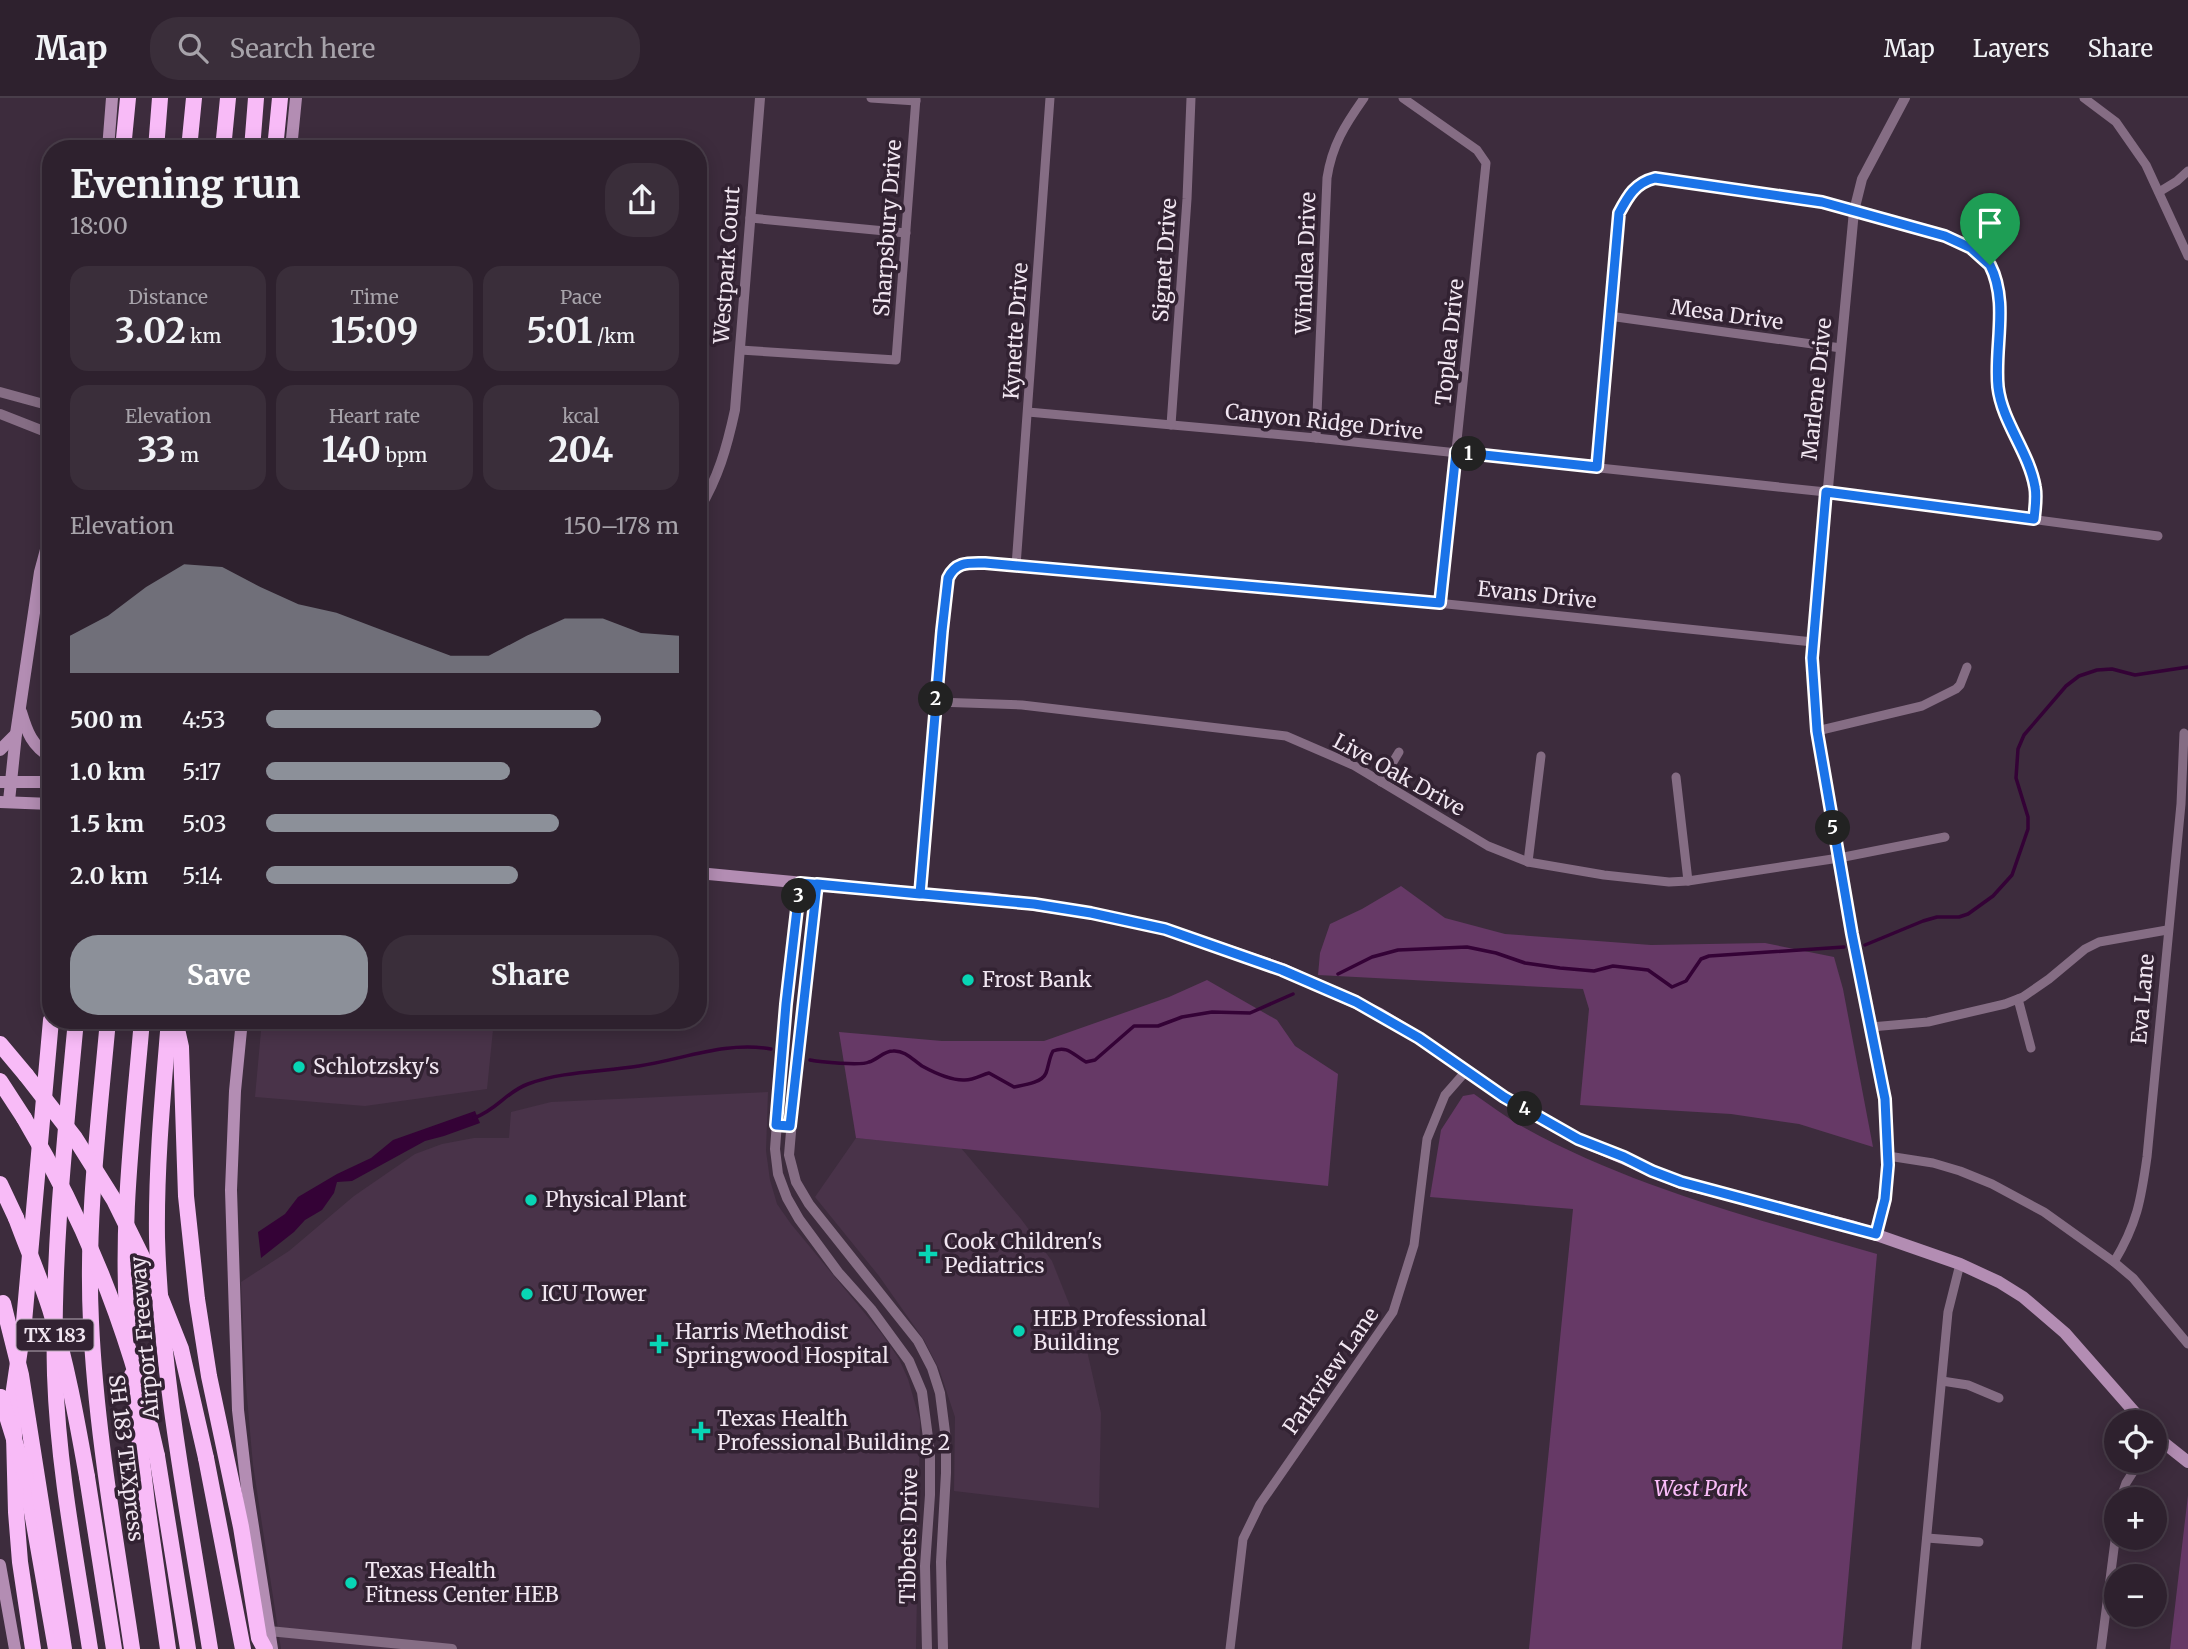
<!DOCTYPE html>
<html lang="en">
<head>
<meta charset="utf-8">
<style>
  :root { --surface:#2e212e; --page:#3a2e3a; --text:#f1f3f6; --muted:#a7a3aa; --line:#493e4a; --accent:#8c9099 }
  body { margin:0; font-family:Merriweather,serif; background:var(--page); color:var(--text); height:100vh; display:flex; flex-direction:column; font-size:26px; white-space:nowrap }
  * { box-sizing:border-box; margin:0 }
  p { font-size:23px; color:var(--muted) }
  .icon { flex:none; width:38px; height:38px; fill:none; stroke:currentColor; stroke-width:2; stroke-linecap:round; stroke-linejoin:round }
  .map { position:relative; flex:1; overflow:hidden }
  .sheet { position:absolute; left:42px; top:42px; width:665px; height:889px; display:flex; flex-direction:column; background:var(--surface); border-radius:28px; box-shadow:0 4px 18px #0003,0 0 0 2px var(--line) }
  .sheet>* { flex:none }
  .buttons { position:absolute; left:2104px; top:1312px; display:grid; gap:14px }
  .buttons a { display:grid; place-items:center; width:63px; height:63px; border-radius:50%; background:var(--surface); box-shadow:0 4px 18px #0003,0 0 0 2px var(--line); font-size:35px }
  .pin { position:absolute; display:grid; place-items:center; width:60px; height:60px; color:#fff; margin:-72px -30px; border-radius:50% 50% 50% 0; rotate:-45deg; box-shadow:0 0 7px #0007 }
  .pin .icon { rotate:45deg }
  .km { position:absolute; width:35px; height:35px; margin:-18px; border-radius:50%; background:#222; color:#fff; font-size:19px; line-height:35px; text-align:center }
  .round { display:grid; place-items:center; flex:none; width:74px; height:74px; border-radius:28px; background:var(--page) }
  .head { display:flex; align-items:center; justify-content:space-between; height:119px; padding:0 28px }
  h1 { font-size:38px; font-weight:700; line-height:52px }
  .metrics { display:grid; grid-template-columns:repeat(3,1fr); gap:10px; height:119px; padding:7px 28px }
  .metrics div { display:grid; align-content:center; border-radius:18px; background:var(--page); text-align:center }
  .metrics b { font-size:35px; font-weight:700 }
  .metrics small { font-size:19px; font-weight:400 }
  .metrics p { font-size:19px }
  .chart { height:196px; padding:14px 28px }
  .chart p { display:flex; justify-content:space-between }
  .chart svg { width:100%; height:126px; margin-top:7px; fill:var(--accent); opacity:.7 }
  .cta { display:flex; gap:14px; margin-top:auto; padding:14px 28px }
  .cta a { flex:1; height:80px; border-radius:28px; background:var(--accent); color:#fff; font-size:28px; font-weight:700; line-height:80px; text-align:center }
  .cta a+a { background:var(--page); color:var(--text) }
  ul { padding:0 28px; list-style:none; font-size:23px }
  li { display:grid; grid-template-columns:112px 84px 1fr; align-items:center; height:52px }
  li i { height:18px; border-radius:9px; background:var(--accent) }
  header { display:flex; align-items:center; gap:42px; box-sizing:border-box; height:98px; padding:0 35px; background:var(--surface); border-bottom:2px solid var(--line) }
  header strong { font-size:33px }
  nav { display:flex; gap:38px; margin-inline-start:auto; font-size:24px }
  .search { width:490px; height:63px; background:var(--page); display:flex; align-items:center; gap:18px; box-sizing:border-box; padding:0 24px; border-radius:28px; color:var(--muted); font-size:26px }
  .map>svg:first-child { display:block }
</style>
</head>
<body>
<header>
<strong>Map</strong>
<div class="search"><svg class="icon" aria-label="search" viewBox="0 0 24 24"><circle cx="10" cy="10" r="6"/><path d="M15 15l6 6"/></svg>Search here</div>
<nav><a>Map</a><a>Layers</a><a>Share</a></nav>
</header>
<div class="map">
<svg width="2188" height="1551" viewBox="0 0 2188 1551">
  <rect width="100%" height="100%" fill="#3d2c3d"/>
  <g fill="#493349">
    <path d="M262,922H494L487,991L365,1008L255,999Z"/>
    <path d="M768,994L766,1053L770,1082L777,1106L791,1126L882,1236L899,1261L908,1281L920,1323L916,1551H281L253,1367L246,1288L241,1184L289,1153L354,1098L415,1056L442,1046L474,1040H509L511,1014L551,1004Z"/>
    <path d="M856,1040L961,1050L1021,1121L1052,1163L1086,1248L1101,1315L1099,1410L954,1393L955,1319L939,1271L924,1242L879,1178L815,1099Z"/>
  </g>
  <g fill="#663966">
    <path d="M1401,788L1445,820L1505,836L1651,847L1765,845L1834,859L1843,891L1873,1049L1799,1026L1731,1016L1580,1007L1589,911L1583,891L1318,877L1320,855L1330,826L1362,811Z"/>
    <path d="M1207,882L1277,922L1295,948L1338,976L1328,1088L856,1040L839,934L942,943H1044L1169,899Z"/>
    <path d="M1474,996C1490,1007 1506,1019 1523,1029C1633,1090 1757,1121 1877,1156L1842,1551H1529L1573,1111L1430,1099L1441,1032L1463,998Z"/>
    <path d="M2188,1395V1551H2170L2188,1397Z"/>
  </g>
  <path fill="#340236" d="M475,1013L480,1025L444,1038L425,1043L352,1083L337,1084L334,1095L322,1112L305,1122L294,1134L261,1160L258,1134L285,1116L298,1099L337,1076L371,1060L393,1042Z"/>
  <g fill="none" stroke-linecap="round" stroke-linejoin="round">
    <g stroke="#340236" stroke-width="3.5">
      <path d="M1865,847L1923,823L1937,819H1959L1968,816L1993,798L2012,777L2028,731V719L2016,680L2018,651L2024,637L2066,588L2079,578L2097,572L2112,571L2135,577L2188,569"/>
      <path d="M1338,876L1372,859L1398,852L1467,849L1496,855L1525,865L1560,870L1594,873L1613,868L1648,872L1672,889L1686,883L1701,861L1709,858L1844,849"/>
      <path d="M810,962C820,964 861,968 869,964C878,961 884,953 893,953C905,952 913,962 922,968C933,974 950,982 963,982C973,983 981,977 989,975L1014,989C1024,987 1042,985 1046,975C1049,967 1049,960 1053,953C1068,947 1073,957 1086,964L1095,962L1134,928H1158L1182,919L1212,914L1250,915L1293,896"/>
      <path d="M474,1020C498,1011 506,994 528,986C563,973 602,974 639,968C684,961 726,943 771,951"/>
    </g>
    <g stroke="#856d84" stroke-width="9">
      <path d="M871,0L916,3"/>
      <path d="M1403,0L1477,52L1486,65L1440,505"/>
      <path d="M2084,0L2116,24L2146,67L2188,158"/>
      <path d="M2159,94L2177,83L2188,73"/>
      <path d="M750,120L906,135"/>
      <path d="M1609,218L1841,250"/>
      <path d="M740,252L896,262L916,0"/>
      <path d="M1028,314L1316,340L1826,394L2158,438"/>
      <path d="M1171,327L1187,101L1191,0"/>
      <path d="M1316,340L1327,80C1332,47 1345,27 1364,0"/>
      <path d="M1597,369L1619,115C1628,98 1635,85 1655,80L1822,104L1945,138L1971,150L1990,168L1998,183V292L2036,390L2034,421"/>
      <path d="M1016,468L1050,0"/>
      <path d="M936,604L1022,607L1286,638L1353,667L1488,748L1528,764L1604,777L1669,784L1688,783L1839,760L1945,739"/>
      <path d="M1817,633L1922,608L1956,591L1960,587L1967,569"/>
      <path d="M1676,679L1688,783"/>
      <path d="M1381,684L1399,654"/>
      <path d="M1528,764L1541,658"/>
      <path d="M920,796L948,480C956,463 969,465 986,465L1332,494L1813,544"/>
      <path d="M2018,901L2031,950"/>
      <path d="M1871,929L1928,924L2005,906L2023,899L2049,881L2085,851L2099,844L2167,832"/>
      <path d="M1888,1058L1933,1065L1960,1073L1992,1086L2044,1114L2114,1164L2133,1180L2188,1246"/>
      <path d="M2114,1164C2137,1126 2141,1102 2147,1059L2181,706L2184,635"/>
      <path d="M1942,1283L1968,1287L1999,1300"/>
      <path d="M2120,1402L2126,1385L2140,1363"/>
      <path d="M1927,1440L1979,1444"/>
      <path d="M1230,1551L1243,1441L1260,1406L1393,1214L1414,1147L1427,1041L1445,997L1467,972"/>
      <path d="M1916,1551L1948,1214L1960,1166"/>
      <path d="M2101,1551L2116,1435"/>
    </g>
    <g stroke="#856d84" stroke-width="10">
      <path d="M0,294L51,308"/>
      <path d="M0,316L51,336"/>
      <path d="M698,413C718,381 727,349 735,312L760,0"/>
      <path d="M800,784L786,906L775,1051L778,1076L787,1100L799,1121L838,1174L871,1211L909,1263L922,1294L930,1355V1397L925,1468L927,1551"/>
      <path d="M817,787L798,953L789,1057L796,1084L809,1106L918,1243L932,1270L940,1295L946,1342V1375L941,1464L943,1551"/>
      <path d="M1876,1136L1885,1101L1888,1067L1885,1001L1852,836L1817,633L1812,560L1854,113L1862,81L1905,0"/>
      <path d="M269,1533L452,1551"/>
    </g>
    <g stroke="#b38db3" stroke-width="12">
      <path d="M108,51L112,0"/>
      <path d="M291,51L296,0"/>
      <path d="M21,614C27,634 32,648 51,659"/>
      <path d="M0,652L16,636"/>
      <path d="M0,684H51"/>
      <path d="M9,703L16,636L40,474L51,433"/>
      <path d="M0,704L51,706"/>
      <path d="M698,775L920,796L988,800L1091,815L1165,831L1282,871L1380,916L1419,940L1504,999L1578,1041L1681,1085L1851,1128L1960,1166L1999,1184L2023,1199L2065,1235L2144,1325"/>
      <path d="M242,922L235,993L231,1092L238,1312L247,1390L272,1551"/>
      <path d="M2154,1337L2188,1364"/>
      <path d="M0,1467L15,1551"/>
    </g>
    <g stroke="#f8bbf7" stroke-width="16">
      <path d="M123,51L128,0"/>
      <path d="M156,51L160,0"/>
      <path d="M189,51L194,0"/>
      <path d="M223,51L228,0"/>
      <path d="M252,51L256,0"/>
      <path d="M275,51L280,0"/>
      <path d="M76,922C65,1040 52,1159 55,1277C58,1369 76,1461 90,1551"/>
      <path d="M108,922C99,1023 86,1123 91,1224C96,1334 116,1442 132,1551"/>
      <path d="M169,922C163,995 156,1067 157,1140C161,1278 188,1415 210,1551"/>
      <path d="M175,922L181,949L186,1098L197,1201L209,1278L241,1429L259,1540L265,1551"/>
      <path d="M0,946L26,977"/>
      <path d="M0,983L24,1020"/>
      <path d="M0,1086L16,1120"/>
      <path d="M129,1241C119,1135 133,1028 142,922"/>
      <path d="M132,1277L147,1406L168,1551"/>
      <path d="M157,1358L188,1551"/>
      <path d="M206,1360L243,1551"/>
      <path d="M87,1379L114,1551"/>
      <path d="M26,1380L56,1551"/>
      <path d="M33,1551L20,1464L16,1414L13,1298L24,1224L51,922"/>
    </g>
    <g stroke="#f8bbf7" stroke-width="16">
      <path d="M26,977L75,1040L114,1102L154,1183L181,1251L206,1360"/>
      <path d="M24,1020C87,1126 131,1238 157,1358"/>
      <path d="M16,1120C27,1150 40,1180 50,1211C67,1266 77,1323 87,1379"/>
      <path d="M3,1205L21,1277L64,1551"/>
      <path d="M1,1299L26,1380"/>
    </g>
  </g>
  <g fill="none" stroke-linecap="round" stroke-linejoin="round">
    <defs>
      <path id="route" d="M1990,167L1971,150L1945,138L1822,104L1655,80C1635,85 1628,98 1619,115L1597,369L1456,354L1440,505L985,465C969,465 956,463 948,480L942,533L920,796L817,786L790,1028L776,1027L786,906L800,785L1034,806L1091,815L1165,831L1282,872L1356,904L1419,940L1504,999L1578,1041L1624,1059L1652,1073L1681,1084L1876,1136L1885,1101L1888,1067L1885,1001L1852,836L1817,633L1812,560L1826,394L2034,421C2035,411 2037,399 2035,389C2029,354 2002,324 1998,289C1994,249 2009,204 1990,167"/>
    </defs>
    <use href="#route" stroke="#fff" stroke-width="14"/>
    <use href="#route" stroke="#1a73e8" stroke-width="9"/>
  </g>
  <g fill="#08d5b5" stroke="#322232" stroke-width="2.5">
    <circle cx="968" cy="882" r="7"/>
    <circle cx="299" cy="969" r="7"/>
    <circle cx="531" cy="1102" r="7"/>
    <path d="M924.5 1145.5h7v7h7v7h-7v7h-7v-7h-7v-7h7z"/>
    <circle cx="527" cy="1196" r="7"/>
    <circle cx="1019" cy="1233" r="7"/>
    <path d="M655.5 1235.5h7v7h7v7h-7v7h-7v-7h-7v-7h7z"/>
    <path d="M697.5 1322.5h7v7h7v7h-7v7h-7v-7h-7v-7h7z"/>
    <circle cx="351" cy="1485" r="7"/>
  </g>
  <g text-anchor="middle" stroke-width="7" stroke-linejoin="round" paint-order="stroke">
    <rect fill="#322232" stroke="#b8abb8" stroke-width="2" x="16.5" y="1221.5" width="77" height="31" rx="5"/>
    <g font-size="19" font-weight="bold" fill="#f1e6f1">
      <text x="55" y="1244">TX 183</text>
    </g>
    <g font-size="21" fill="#f1e6f1" stroke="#322232">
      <text transform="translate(888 130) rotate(-86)" y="7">Sharpsbury Drive</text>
      <text transform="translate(1165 162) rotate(-86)" y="7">Signet Drive</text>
      <text transform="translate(1306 165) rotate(-88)" y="7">Windlea Drive</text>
      <text transform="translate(727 167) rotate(-86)" y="7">Westpark Court</text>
      <text transform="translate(1727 217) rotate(8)" y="7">Mesa Drive</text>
      <text transform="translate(1016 233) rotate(-86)" y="7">Kynette Drive</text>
      <text transform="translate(1450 244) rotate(-84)" y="7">Toplea Drive</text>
      <text transform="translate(1817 291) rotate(-84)" y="7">Marlene Drive</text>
      <text transform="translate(1324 324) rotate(6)" y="7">Canyon Ridge Drive</text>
      <text transform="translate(1537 497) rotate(6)" y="7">Evans Drive</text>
      <text transform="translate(1399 677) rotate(29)" y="7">Live Oak Drive</text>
      <text transform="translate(2143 901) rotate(-85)" y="7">Eva Lane</text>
      <text transform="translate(145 1240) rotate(-95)" y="7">Airport Freeway</text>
      <text transform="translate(1331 1273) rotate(-55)" y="7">Parkview Lane</text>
      <text transform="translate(126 1360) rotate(83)" y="7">SH 183 TEXpress</text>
      <text transform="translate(909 1438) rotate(-89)" y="7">Tibbets Drive</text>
    </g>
    <g font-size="21" fill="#f1e6f1" stroke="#322232" text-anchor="start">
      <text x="982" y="889">Frost Bank</text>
      <text x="313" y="976">Schlotzsky's</text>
      <text x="545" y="1109">Physical Plant</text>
      <text x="944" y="1151">Cook Children's<tspan x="944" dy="24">Pediatrics</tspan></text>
      <text x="541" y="1203">ICU Tower</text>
      <text x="1033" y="1228">HEB Professional<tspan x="1033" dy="24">Building</tspan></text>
      <text x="675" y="1241">Harris Methodist<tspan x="675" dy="24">Springwood Hospital</tspan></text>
      <text x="717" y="1328">Texas Health<tspan x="717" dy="24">Professional Building 2</tspan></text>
      <text x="365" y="1480">Texas Health<tspan x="365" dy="24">Fitness Center HEB</tspan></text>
    </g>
    <g font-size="21" font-style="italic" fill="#fabcf9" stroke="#322232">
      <text x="1701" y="1398">West Park</text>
    </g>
  </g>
</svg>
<div class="buttons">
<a><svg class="icon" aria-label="locate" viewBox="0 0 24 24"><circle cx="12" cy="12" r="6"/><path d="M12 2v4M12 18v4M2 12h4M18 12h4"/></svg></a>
<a>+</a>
<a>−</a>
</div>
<div class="pin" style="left:1990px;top:167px;background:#1e9e55"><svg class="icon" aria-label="arrive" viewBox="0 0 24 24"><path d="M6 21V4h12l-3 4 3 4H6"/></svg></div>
<b class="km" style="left:1469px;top:356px">1</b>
<b class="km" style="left:936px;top:601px">2</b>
<b class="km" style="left:799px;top:798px">3</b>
<b class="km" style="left:1525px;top:1011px">4</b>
<b class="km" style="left:1833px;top:730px">5</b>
<section class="sheet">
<div class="head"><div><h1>Evening run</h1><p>18:00</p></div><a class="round"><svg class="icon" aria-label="share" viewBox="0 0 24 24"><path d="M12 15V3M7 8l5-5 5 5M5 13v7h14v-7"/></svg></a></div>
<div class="metrics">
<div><p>Distance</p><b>3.02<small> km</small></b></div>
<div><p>Time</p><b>15:09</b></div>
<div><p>Pace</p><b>5:01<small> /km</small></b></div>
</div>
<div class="metrics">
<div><p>Elevation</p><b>33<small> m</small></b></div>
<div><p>Heart rate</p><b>140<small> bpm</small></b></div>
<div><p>kcal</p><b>204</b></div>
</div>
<div class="chart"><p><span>Elevation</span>150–178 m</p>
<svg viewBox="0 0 160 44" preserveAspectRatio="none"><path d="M0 44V31L10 24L20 14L30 6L40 7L50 14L60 20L70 23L80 28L90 33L100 38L110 38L120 31L130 25L140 25L150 30L160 31V44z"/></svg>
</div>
<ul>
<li><b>500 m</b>4:53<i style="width:81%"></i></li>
<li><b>1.0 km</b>5:17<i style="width:59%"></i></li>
<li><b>1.5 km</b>5:03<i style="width:71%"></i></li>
<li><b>2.0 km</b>5:14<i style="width:61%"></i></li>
</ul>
<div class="cta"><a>Save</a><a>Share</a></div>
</section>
</div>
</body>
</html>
